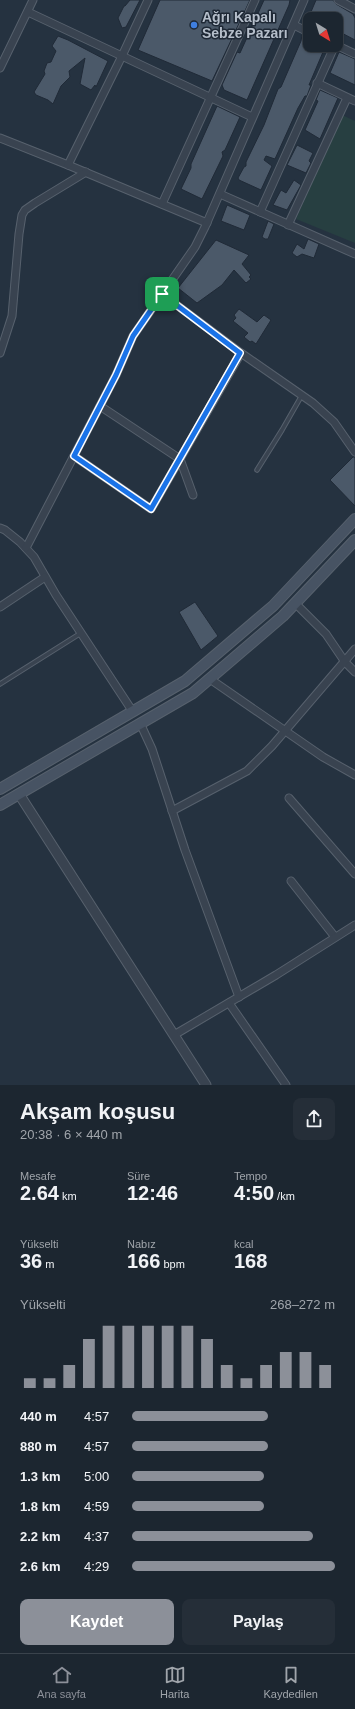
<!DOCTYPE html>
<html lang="tr">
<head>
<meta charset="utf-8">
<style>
  :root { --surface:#1c2630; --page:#252e38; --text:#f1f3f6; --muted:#a0a5ab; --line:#3a434c; --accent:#8c9099 }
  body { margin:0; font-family:Arial,sans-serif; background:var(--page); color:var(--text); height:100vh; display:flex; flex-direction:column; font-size:15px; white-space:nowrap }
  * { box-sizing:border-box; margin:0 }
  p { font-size:13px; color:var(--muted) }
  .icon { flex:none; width:22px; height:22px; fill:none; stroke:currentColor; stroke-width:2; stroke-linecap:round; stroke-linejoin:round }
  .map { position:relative; height:1085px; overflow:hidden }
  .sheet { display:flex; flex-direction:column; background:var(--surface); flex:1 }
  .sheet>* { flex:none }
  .needle { width:26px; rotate:142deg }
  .tools { position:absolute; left:303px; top:12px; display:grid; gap:8px }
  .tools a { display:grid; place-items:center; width:40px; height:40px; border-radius:8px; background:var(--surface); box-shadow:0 1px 3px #0004,0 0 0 1px var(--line); font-size:20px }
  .pin { position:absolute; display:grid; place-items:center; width:34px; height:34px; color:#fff; margin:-17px; border-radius:8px; box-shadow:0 2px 6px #0006 }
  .round { display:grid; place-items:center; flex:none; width:42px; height:42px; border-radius:8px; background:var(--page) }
  .overview { display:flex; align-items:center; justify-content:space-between; height:68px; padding:0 20px }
  h1 { font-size:22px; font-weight:800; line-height:30px }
  .figures { display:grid; grid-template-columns:repeat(3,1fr); gap:6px; height:68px; padding:4px 20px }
  .figures div { display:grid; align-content:center }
  .figures b { font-size:20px; font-weight:800 }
  .figures small { font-size:11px; font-weight:400 }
  .figures p { font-size:11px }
  .chart { height:112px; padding:8px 20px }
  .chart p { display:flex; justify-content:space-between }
  .chart svg { width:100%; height:72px; margin-top:4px; stroke:var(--accent); stroke-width:6 }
  .action { display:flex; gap:8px; margin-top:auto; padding:8px 20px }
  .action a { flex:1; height:46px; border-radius:8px; background:var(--accent); color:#fff; font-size:16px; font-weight:800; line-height:46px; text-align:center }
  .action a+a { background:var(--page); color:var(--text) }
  ul { padding:0 20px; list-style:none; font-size:13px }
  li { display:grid; grid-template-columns:64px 48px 1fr; align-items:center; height:30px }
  li i { height:10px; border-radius:5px; background:var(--accent) }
  .tab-bar { display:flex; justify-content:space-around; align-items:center; height:56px; border-top:1px solid var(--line); background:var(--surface); font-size:11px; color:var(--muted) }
  .tab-bar a { display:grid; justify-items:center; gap:2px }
  .tab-bar .active { color:var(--accent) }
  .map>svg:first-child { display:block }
</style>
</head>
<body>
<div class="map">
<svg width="355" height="1085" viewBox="0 0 355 1085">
  <rect width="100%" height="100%" fill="#253240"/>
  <path fill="#273f41" d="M342,115L355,121V243L296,219Z"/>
  <g fill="#4b5969" stroke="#202a37">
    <path d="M130,0H140L126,27L122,28L118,18L124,6H125Z"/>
    <path d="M160,0H250L212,81L138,50Z"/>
    <path d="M264,0H290L289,5L247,100L224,90L222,85L237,52L240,53Z"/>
    <path d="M316,0H333L336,4L353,14L355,18V40L336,30V19H308Z"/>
    <path d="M302,35L310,38V45H326L309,85H311L307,96H305L298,108L275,159L266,156L264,160L272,166L261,190L239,180L238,178L244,167L246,166V162L264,125L278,89L281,87L301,41Z"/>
    <path d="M58,36L68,40L108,61L96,87L95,85L91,90L80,84L85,58L69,71L70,77L61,86L53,104L48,100L36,95L34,92L45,74L44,71L47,63L51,62L56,51L52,46Z"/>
    <path d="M339,52L355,59V85L330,73Z"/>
    <path d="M320,90L338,98L320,139L305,130L318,101L316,100Z"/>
    <path d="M217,106L240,117L225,150L222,152L223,156L202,199L181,189L191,168V164Z"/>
    <path d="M297,145L313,153L309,161L311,163L306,173L287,165Z"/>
    <path d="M294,180L301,185L287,210L273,205L281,190L286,193Z"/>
    <path d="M227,205L250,215L244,230L221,221Z"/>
    <path d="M268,221L274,224L268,239H265L262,237Z"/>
    <path d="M308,239L319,244L314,258L302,254L297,257L292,253L297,244L304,249Z"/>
    <path d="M216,240L249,255L242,264L251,275L249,277L251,279L246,283L234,270L222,285L197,303L178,288Z"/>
    <path d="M239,309L257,322L264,315L271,320L256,344L252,341L250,342L244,337L248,333L233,321L236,318L234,315Z"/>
    <path d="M353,457H355V506L330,480Z"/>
    <path d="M195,602L218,636L201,650L179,612Z"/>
  </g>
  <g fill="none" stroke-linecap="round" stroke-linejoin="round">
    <defs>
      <g id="service">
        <path d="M257,470L282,430L302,395"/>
        <path d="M0,684L81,633"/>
      </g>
      <g id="minor">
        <path d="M338,0L355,9"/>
        <path d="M28,12L252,117"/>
        <path d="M294,25L310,33"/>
        <path d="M336,45L355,54"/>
        <path d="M0,68L33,0"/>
        <path d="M317,83L355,101"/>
        <path d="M0,138L68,165L207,223"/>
        <path d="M68,165L122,56L148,0"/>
        <path d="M220,194L355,254"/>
        <path d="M162,204L255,0"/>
        <path d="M260,212L335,45"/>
        <path d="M288,225L347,98"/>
        <path d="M162,294L241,353L313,403L334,422L355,452"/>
        <path d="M0,353L12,316L19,234L22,215L25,210L35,203L86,172"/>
        <path d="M100,406L180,459L193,495"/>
        <path d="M74,456L151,509L241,353"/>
        <path d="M0,528L5,530L20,542L34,557L56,595L133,712"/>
        <path d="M26,548L116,375L133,336L195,247L205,227L304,0"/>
        <path d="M295,603L326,634L345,662L355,672"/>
        <path d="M0,607L45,577"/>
        <path d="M210,679L323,757L355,775"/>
        <path d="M140,723L152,749L185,850L239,997"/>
        <path d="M289,798L355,874"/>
        <path d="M172,811L247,771L272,746L355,649"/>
        <path d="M291,881L335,937"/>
        <path d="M229,1003L286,1085"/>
        <path d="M174,1035L276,975L355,925"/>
      </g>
      <path id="tertiary" d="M19,794L206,1085"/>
      <g id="secondary">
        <path d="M0,789L185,681L273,606L355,519"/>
        <path d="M0,805L193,693L283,616L355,540"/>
      </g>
    </defs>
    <use href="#service" stroke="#57616d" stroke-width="5.5"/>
    <use href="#minor" stroke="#57616d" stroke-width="9"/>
    <use href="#tertiary" stroke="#57616d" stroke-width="11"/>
    <use href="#secondary" stroke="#57616d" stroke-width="12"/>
    <use href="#service" stroke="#394350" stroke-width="3.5"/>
    <use href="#minor" stroke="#394350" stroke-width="7"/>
    <use href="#tertiary" stroke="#394350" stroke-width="9"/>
    <use href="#secondary" stroke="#475363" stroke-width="10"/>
  </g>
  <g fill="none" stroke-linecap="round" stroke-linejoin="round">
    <defs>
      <path id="route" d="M162,294L240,353L151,509L74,456L116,375L133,336Z"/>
    </defs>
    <use href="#route" stroke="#fff" stroke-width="8"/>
    <use href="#route" stroke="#1a73e8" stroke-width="5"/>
  </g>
  <circle fill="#3f7fe0" stroke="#1e2835" stroke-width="1.5" cx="194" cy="25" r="4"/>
  <g text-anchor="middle" stroke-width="3" stroke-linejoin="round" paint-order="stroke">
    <g font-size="14" font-weight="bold" fill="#b5beca" stroke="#1e2835" text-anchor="start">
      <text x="202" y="22">Ağrı Kapalı<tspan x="202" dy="16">Sebze Pazarı</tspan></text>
    </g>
  </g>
</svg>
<div class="tools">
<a><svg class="needle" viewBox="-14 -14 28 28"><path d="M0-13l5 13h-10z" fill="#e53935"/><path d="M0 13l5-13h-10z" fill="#a0a5ab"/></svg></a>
</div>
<div class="pin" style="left:162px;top:294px;background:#1e9e55"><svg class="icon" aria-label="arrive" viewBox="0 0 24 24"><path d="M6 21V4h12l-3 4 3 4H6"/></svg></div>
</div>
<section class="sheet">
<div class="overview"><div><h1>Akşam koşusu</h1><p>20:38 · 6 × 440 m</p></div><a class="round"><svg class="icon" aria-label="share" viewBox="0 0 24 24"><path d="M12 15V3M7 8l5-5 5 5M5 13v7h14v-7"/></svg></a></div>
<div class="figures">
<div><p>Mesafe</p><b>2.64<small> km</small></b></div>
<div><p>Süre</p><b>12:46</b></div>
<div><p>Tempo</p><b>4:50<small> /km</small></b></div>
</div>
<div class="figures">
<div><p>Yükselti</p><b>36<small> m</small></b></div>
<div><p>Nabız</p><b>166<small> bpm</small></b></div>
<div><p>kcal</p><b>168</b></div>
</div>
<div class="chart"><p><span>Yükselti</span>268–272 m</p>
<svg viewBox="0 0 160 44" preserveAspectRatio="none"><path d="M5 44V38M15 44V38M25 44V30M35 44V14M45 44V6M55 44V6M65 44V6M75 44V6M85 44V6M95 44V14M105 44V30M115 44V38M125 44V30M135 44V22M145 44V22M155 44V30"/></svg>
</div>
<ul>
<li><b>440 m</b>4:57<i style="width:67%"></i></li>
<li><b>880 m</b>4:57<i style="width:67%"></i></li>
<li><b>1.3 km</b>5:00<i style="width:65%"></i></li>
<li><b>1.8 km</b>4:59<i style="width:65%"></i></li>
<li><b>2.2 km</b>4:37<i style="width:89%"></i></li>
<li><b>2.6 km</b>4:29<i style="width:100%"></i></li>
</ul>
<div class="action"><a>Kaydet</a><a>Paylaş</a></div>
</section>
<nav class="tab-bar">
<a class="active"><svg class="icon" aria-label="home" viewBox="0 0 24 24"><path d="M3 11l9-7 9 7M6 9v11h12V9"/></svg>Ana sayfa</a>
<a><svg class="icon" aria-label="map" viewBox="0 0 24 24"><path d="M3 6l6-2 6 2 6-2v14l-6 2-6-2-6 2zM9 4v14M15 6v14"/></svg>Harita</a>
<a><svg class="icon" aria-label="saved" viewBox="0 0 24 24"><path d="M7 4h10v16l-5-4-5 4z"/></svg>Kaydedilen</a>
</nav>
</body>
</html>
